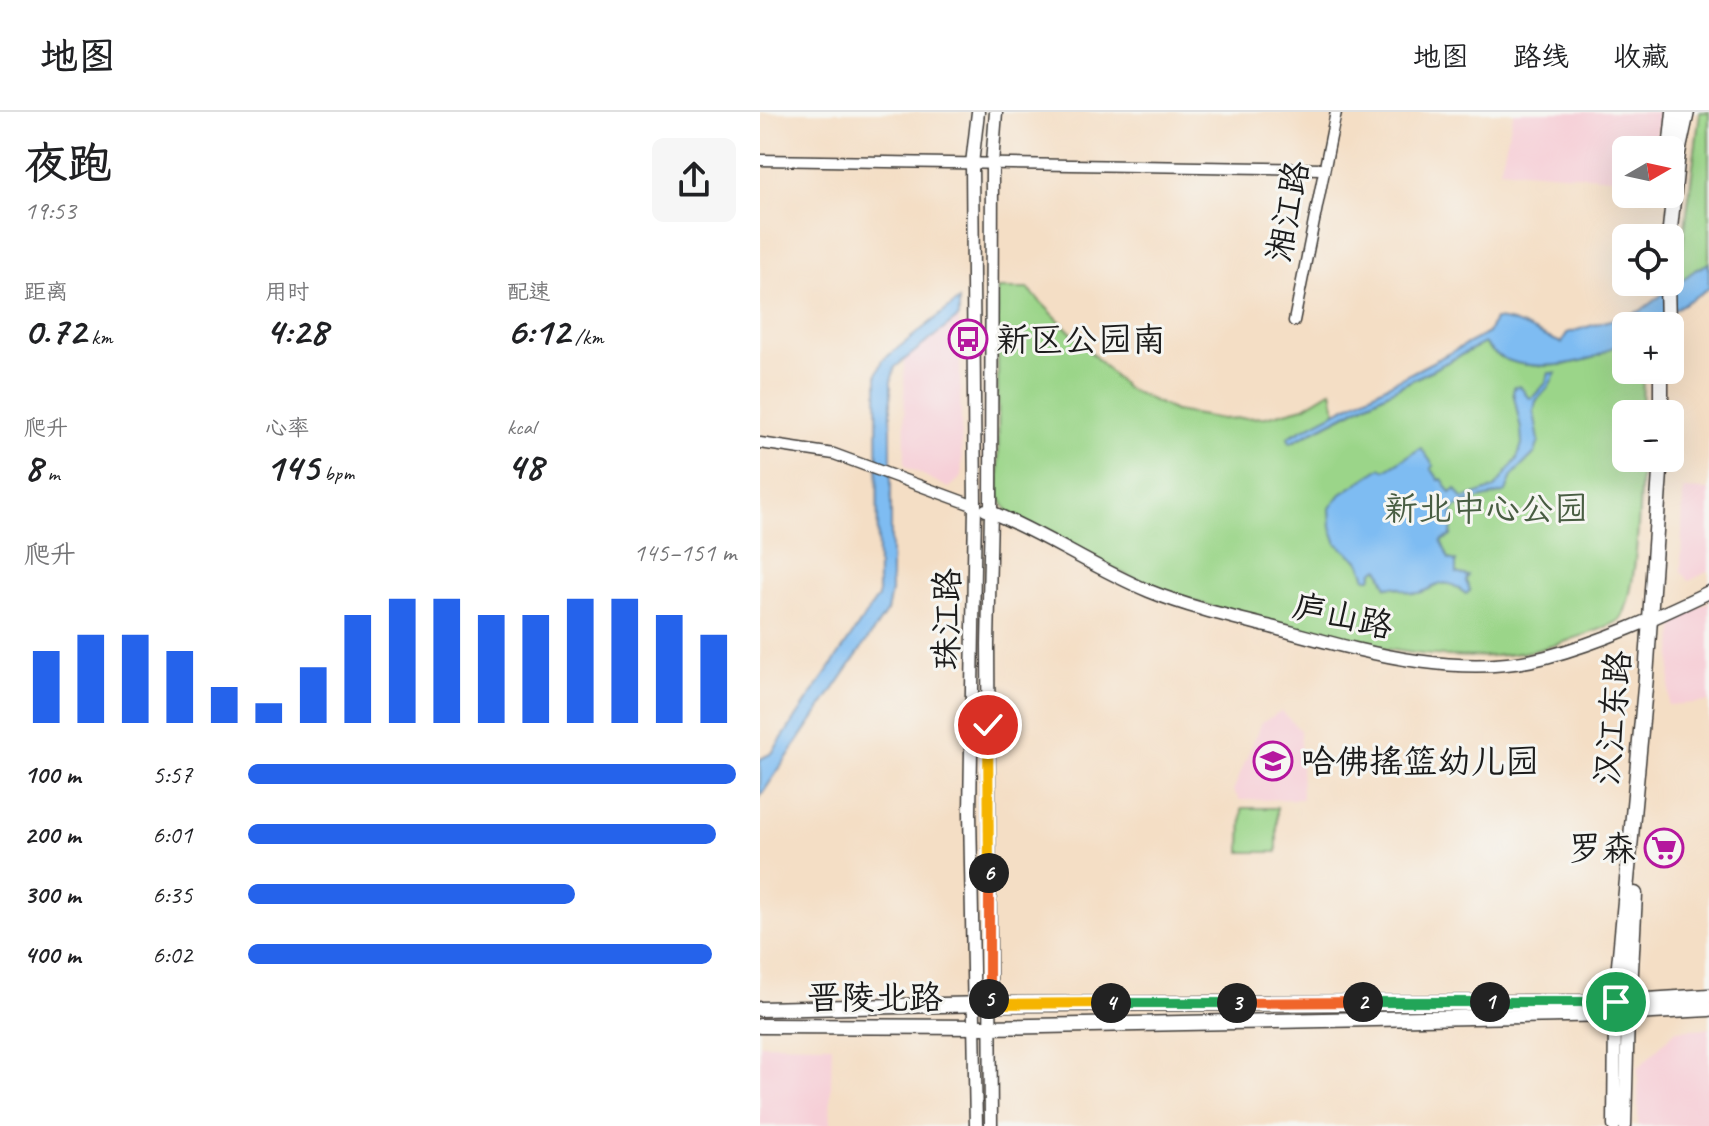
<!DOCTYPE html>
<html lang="zh">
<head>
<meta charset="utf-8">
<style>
  :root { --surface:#fff; --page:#f6f6f6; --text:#202124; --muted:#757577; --line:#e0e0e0; --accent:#2563eb }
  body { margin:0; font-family:Caveat,"LXGW WenKai TC",sans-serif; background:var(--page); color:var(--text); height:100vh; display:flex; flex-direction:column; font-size:30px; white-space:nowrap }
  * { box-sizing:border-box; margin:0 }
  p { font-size:26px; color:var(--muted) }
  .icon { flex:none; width:44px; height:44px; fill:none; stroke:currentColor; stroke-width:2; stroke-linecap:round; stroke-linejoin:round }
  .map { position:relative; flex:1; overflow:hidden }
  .details { display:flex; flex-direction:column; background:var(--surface); width:760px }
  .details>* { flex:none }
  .needle { width:52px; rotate:81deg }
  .tools { position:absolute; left:852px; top:24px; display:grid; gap:16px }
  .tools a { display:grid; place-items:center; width:72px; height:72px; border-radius:12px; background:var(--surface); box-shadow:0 8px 32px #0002; font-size:40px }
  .pin { position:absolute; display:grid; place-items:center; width:68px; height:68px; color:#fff; margin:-34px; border:4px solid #fff; border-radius:50%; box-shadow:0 2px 8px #0007 }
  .km { position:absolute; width:40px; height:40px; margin:-20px; border-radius:50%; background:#222; color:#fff; font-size:22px; line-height:40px; text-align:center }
  .round { display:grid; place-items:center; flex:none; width:84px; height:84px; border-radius:12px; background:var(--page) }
  .summary { display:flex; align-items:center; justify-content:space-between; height:136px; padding:0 24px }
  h1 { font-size:44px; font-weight:700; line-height:60px }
  .metrics { display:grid; grid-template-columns:repeat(3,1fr); gap:12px; height:136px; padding:8px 24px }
  .metrics div { display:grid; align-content:center }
  .metrics b { font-size:40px; font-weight:700 }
  .metrics small { font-size:22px; font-weight:400 }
  .metrics p { font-size:22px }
  .chart { height:224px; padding:16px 24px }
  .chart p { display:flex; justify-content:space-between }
  .chart svg { width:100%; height:144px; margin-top:8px; stroke:var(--accent); stroke-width:6 }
  ul { padding:0 24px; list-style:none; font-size:26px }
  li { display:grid; grid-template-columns:128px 96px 1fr; align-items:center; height:60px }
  li i { height:20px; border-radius:10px; background:var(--accent) }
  header { display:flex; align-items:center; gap:48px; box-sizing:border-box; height:112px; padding:0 40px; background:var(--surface); border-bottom:2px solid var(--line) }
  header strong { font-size:38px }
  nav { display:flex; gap:44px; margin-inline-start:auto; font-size:28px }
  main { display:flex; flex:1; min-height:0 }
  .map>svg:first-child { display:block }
</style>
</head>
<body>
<header>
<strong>地图</strong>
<nav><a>地图</a><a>路线</a><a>收藏</a></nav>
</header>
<main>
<section class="details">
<div class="summary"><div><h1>夜跑</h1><p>19:53</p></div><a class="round"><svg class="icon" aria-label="share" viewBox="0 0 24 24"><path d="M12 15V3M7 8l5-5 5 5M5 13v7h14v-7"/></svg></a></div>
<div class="metrics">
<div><p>距离</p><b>0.72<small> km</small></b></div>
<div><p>用时</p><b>4:28</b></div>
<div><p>配速</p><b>6:12<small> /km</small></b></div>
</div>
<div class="metrics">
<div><p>爬升</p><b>8<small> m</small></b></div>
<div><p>心率</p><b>145<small> bpm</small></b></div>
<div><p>kcal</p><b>48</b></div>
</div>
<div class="chart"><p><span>爬升</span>145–151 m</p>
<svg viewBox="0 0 160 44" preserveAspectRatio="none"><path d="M5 44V22M15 44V17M25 44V17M35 44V22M45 44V33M55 44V38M65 44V27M75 44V11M85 44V6M95 44V6M105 44V11M115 44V11M125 44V6M135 44V6M145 44V11M155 44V17"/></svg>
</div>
<ul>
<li><b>100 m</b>5:57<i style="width:100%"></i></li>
<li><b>200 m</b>6:01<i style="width:96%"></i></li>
<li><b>300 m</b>6:35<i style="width:67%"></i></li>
<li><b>400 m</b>6:02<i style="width:95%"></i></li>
</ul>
</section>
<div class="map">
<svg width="949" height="1014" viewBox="0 0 949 1014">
  <rect width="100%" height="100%" fill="#f6f6f2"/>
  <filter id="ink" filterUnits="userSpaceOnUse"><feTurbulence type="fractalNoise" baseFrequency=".0125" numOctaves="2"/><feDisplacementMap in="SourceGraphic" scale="16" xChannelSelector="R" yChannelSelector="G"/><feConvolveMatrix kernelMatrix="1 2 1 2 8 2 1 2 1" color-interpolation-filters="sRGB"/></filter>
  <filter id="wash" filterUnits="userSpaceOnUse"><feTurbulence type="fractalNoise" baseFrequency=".006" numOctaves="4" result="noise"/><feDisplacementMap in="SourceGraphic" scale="32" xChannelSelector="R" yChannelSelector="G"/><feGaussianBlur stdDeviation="1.8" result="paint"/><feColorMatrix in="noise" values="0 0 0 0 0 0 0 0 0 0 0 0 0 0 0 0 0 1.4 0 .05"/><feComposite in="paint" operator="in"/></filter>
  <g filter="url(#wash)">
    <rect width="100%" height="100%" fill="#f4dec5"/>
    <g fill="#f6cfd7">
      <path d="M754,0H900L895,38H866V67L740,57Z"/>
      <path d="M199,205L202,365L189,376L145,354L144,248Z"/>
      <path d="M923,377L949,378V459L929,469L921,459Z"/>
      <path d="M949,490V590L908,593L914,516L924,502Z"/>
      <path d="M521,599L540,618L542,687L480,688L473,679L501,611Z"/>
      <path d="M949,916V1014H878V956L916,918Z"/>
      <path d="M0,932L72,933L70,1014H0Z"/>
    </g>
    <g fill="#9bd589" stroke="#5c7852" stroke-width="2">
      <path d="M940,0H949V151L918,170Z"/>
      <path d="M237,177H268L366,276L415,299L462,307L506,305L544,295L572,278L576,301L528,325L531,331L724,231C747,261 799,256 832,246C844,242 855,233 866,227V258H883L882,302H866V346H881C880,376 878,487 860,507C853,515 822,523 810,528C715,564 607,535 513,511C472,500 429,490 391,474C346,455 304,430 261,408L248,400L239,384Z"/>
      <path d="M482,696H517V740H481Z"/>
    </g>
    <g fill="#7ebcf2" stroke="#4d6c87" stroke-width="2">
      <path d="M949,151V176L888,214H866V227C855,233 844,242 832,246C799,256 747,261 724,231L530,331L528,325L728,221L734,207C760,208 778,223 802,231L807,221L880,199L935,158Z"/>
      <path d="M199,188V205L135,255L131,269V480L127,499L0,685V647L12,641L118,485L117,262L123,248Z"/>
      <path d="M789,261H796L787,277L776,289L774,300L779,329L775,341L752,364L746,380C729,386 708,387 693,397L691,424L681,429L689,447L696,449V461L708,464L706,469L710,479L706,482C702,479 695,473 689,472C676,469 665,484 651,481C641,478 638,473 627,475L619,456L613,460L611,466H606L600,450L577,432L571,415L570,396L581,382L621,356L625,358L661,336L674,354L671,356L679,368L682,367L691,381L696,377L703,387L735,376L757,347L762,332L761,317L753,280L754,275L760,274L768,285L772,286L786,271Z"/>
    </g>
  </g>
  <g filter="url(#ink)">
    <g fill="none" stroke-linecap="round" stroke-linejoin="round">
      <defs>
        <g id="minor">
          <path d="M0,48L564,57"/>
          <path d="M534,209L576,0"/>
          <path d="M0,331L74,342L215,394"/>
        </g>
        <g id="tertiary">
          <path d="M226,398C282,420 333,456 389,479C428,495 471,505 511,515C598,538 697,569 786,545C842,530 897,505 949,480"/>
          <path d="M216,1014L210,700L215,394L212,52L218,0"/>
          <path d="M231,1014L228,532L231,400L232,52L236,0"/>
          <path d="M854,1014L855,902"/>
          <path d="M865,1014L868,902"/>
        </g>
        <g id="secondary">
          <path d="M910,38L914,0"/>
          <path d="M909,126L918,41L927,0"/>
          <path d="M907,170L908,214"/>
          <path d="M901,258V302"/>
          <path d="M855,896L886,565L901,346"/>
          <path d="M0,897L229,892L856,890L949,884"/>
          <path d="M869,897L875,782"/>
          <path d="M0,914L229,915L855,902L949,897"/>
        </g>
      </defs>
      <use href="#minor" stroke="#3c3935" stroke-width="13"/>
      <use href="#tertiary" stroke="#3c3935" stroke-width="15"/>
      <use href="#secondary" stroke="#3c3935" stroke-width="17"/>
      <use href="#minor" stroke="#fff" stroke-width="10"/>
      <use href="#tertiary" stroke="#fff" stroke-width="12"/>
      <use href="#secondary" stroke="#fff" stroke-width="14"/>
    </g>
  </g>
  <g fill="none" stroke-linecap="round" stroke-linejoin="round" filter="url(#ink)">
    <defs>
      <path id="split-1" d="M730,890H856"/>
      <path id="split-2" d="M603,890H730"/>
      <path id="split-3" d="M477,891L603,890"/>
      <path id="split-4" d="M351,891H477"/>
      <path id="split-5" d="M229,887V892L351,891"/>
      <path id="split-6" d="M229,761V887"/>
      <path id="split-7" d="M228,613L229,761"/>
    </defs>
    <use href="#split-1" stroke="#fff" stroke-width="16"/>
    <use href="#split-2" stroke="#fff" stroke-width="16"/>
    <use href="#split-3" stroke="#fff" stroke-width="16"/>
    <use href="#split-4" stroke="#fff" stroke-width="16"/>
    <use href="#split-5" stroke="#fff" stroke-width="16"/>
    <use href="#split-6" stroke="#fff" stroke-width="16"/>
    <use href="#split-7" stroke="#fff" stroke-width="16"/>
    <use href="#split-1" stroke="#22a559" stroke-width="10"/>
    <use href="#split-2" stroke="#22a559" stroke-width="10"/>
    <use href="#split-3" stroke="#f0652b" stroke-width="10"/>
    <use href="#split-4" stroke="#22a559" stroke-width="10"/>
    <use href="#split-5" stroke="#f5b400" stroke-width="10"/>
    <use href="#split-6" stroke="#f0652b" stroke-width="10"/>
    <use href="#split-7" stroke="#f5b400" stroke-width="10"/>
  </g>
  <defs>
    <symbol id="bus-ring" viewBox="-11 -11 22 22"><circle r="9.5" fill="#f6f6f2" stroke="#b5179e" stroke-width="1.5"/><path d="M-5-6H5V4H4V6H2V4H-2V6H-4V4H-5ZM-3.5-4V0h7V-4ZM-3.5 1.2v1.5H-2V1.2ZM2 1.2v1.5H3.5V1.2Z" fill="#b5179e"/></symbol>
    <symbol id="school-ring" viewBox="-11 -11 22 22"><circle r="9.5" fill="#f6f6f2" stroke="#b5179e" stroke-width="1.5"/><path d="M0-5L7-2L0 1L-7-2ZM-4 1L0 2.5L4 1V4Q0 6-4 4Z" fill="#b5179e"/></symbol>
    <symbol id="supermarket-ring" viewBox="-11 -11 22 22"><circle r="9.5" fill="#f6f6f2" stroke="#b5179e" stroke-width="1.5"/><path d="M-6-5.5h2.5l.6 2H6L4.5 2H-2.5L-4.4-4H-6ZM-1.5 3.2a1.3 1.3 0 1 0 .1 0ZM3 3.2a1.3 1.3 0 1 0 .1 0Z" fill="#b5179e"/></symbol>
  </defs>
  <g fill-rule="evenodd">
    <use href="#bus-ring" x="186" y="205" width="44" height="44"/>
    <use href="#school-ring" x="491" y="627" width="44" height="44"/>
    <use href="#supermarket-ring" x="882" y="714" width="44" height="44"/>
  </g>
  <g text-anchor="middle" stroke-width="6" stroke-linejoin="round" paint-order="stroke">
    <g font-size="34" fill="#1c1c1c" stroke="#f6f6f2">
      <text transform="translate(527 99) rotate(-79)" y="12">湘江路</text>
      <text transform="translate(583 503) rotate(13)" y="12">庐山路</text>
      <text transform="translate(186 507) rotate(-89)" y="12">珠江路</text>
      <text transform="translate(852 606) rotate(-85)" y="12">汉江东路</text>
      <text x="115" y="897">晋陵北路</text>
    </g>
    <g font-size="34" fill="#1c1c1c" stroke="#f6f6f2" text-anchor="start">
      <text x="236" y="239">新区公园南</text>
      <text x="541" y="661">哈佛摇篮幼儿园</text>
      <text x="876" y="748" text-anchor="end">罗森</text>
    </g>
    <g font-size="34" fill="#485d42" stroke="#f6f6f2">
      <text x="726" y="408">新北中心公园</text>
    </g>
  </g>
</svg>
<div class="tools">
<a><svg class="needle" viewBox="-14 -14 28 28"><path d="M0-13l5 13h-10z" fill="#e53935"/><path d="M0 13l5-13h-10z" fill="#757577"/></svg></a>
<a><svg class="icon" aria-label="locate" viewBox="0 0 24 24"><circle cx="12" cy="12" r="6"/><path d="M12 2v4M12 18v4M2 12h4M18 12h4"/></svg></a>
<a>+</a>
<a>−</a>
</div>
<div class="pin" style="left:856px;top:890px;background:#1e9e55"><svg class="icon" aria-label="arrive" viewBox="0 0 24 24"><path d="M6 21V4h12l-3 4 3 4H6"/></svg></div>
<div class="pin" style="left:228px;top:613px;background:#d93025"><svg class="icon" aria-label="check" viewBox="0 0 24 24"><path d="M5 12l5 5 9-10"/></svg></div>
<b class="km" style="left:730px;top:890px">1</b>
<b class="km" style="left:603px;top:890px">2</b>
<b class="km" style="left:477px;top:891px">3</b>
<b class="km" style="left:351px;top:891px">4</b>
<b class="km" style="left:229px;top:887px">5</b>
<b class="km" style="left:229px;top:761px">6</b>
</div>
</main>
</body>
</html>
